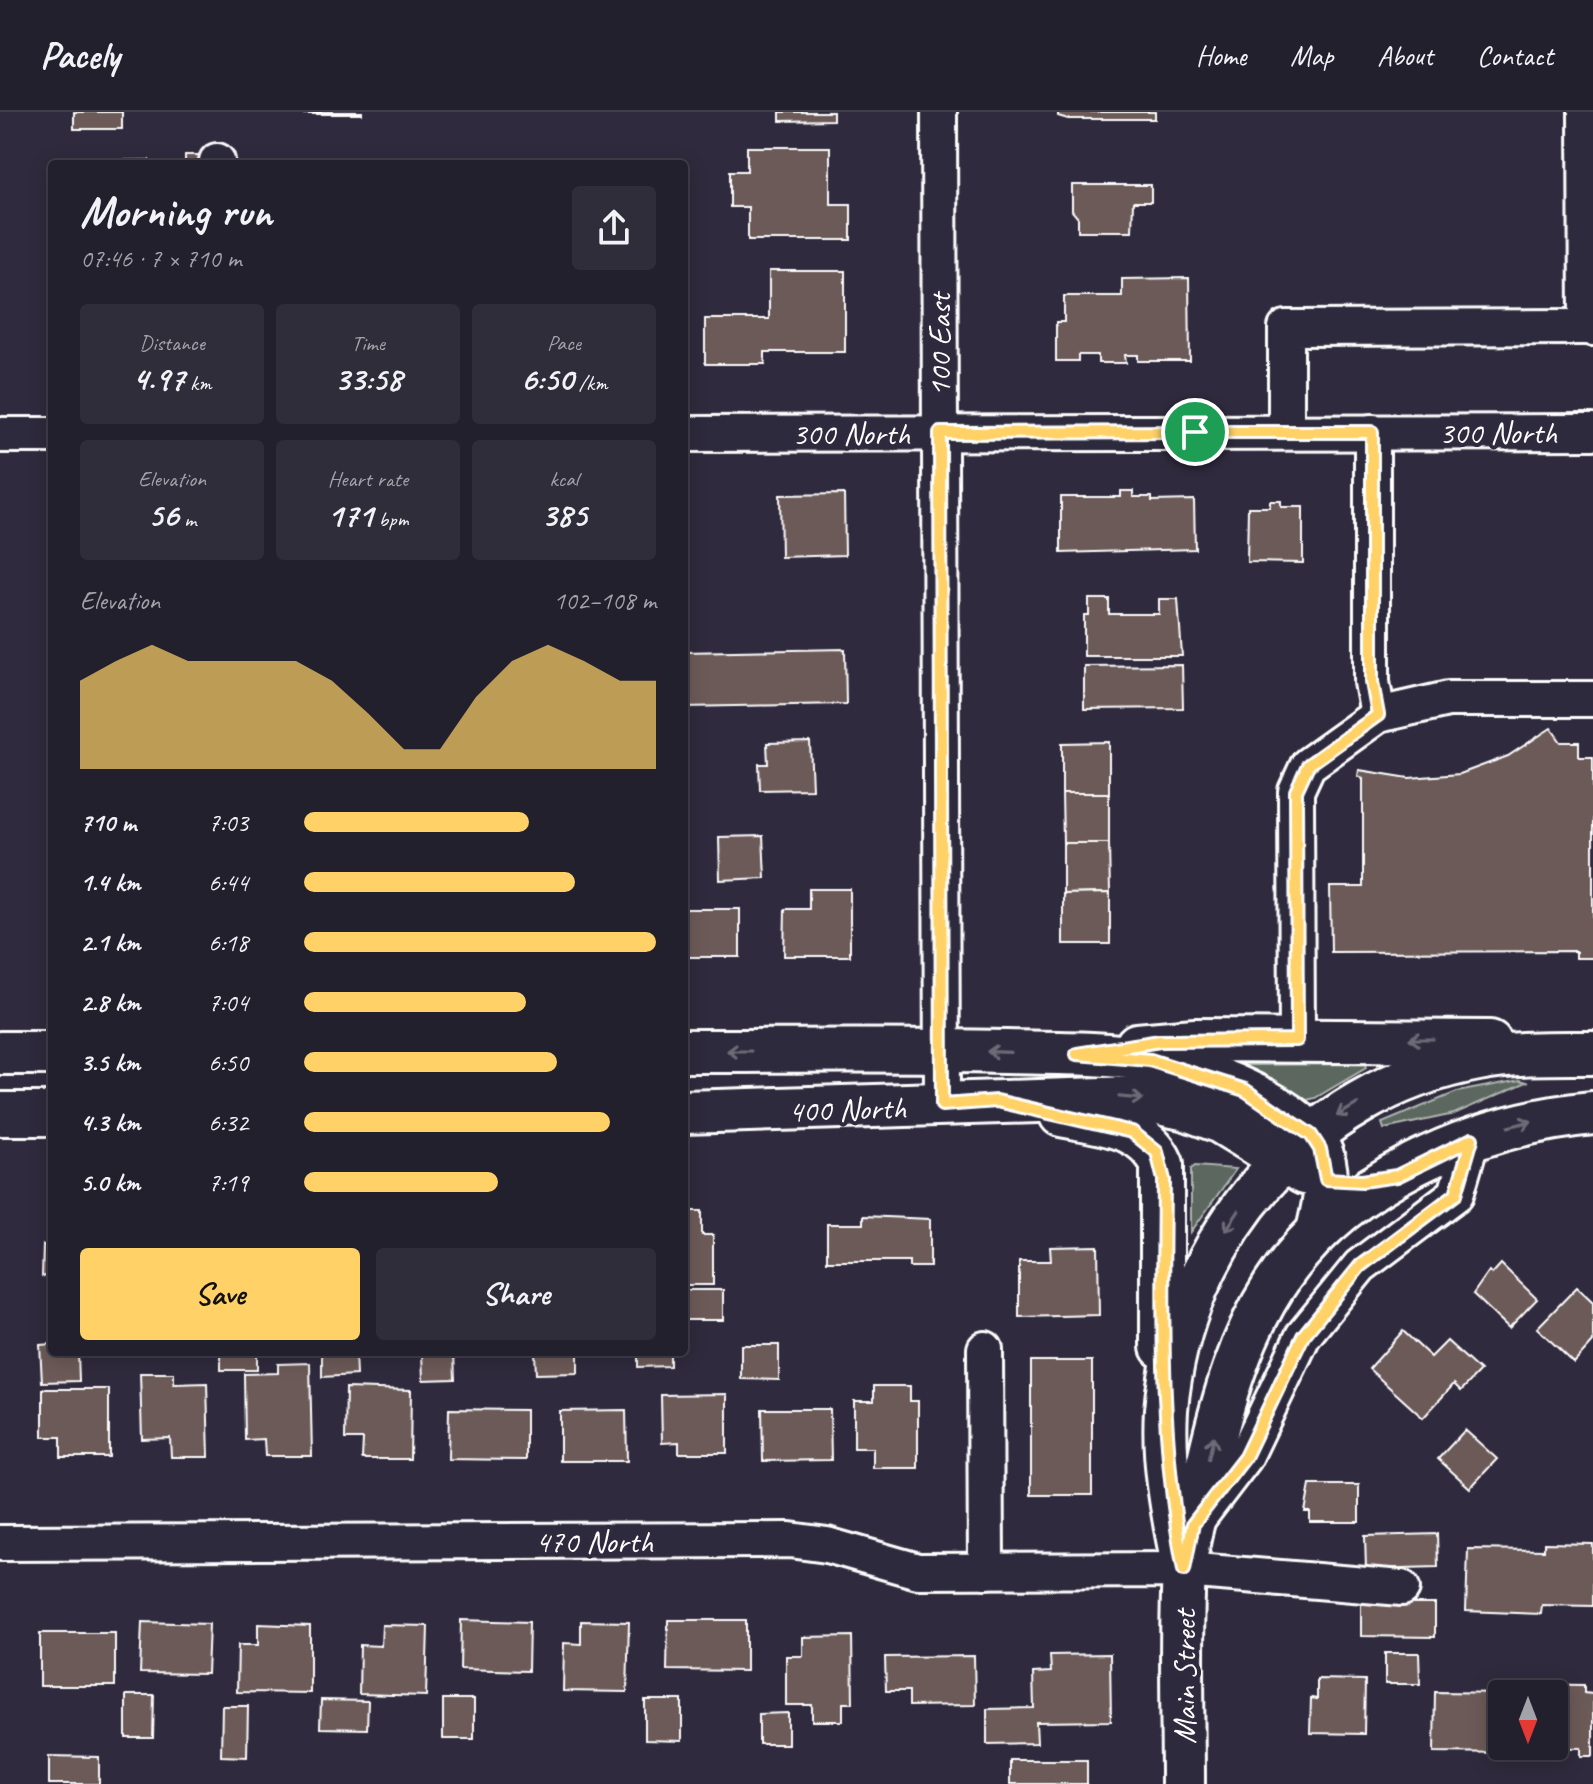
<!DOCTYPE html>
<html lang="en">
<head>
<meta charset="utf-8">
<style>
  :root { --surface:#23202e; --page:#2f2d3a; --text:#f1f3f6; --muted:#a3a3aa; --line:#403e4a; --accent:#ffd166 }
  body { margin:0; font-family:Caveat,sans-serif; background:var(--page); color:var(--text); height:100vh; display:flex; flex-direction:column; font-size:30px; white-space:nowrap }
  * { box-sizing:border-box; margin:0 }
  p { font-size:26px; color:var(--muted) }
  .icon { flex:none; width:44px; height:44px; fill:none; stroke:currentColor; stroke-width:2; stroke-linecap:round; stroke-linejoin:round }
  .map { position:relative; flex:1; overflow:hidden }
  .sheet { position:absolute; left:48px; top:48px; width:640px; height:1196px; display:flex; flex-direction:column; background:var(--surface); border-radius:8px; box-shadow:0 4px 20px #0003,0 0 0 2px var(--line) }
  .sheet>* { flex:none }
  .needle { width:52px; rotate:180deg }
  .controls { position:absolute; left:1488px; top:1568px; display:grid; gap:16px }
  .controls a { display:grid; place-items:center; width:80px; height:80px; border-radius:8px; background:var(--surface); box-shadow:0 4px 20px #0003,0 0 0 2px var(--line); font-size:40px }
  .pin { position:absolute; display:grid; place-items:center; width:68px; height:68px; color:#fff; margin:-34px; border:4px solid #fff; border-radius:50%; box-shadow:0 2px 8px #0007 }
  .round { display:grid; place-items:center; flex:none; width:84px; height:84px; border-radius:8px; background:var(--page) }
  .overview { display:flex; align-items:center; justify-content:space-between; height:136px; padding:0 32px }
  h1 { font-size:44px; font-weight:700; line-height:60px }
  .stats { display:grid; grid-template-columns:repeat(3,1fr); gap:12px; height:136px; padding:8px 32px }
  .stats div { display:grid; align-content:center; border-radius:8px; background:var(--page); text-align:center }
  .stats b { font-size:34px; font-weight:700 }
  .stats small { font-size:22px; font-weight:400 }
  .stats p { font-size:22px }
  .chart { height:224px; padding:16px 32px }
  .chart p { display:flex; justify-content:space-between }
  .chart svg { width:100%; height:144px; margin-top:8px; fill:var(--accent); opacity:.7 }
  .button { display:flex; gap:16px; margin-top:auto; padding:16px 32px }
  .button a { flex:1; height:92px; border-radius:8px; background:var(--accent); color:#111; font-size:32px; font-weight:700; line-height:92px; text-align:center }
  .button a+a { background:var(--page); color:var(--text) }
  ul { padding:0 32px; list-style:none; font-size:26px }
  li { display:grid; grid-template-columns:128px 96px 1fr; align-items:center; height:60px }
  li i { height:20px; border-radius:10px; background:var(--accent) }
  header { display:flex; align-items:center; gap:48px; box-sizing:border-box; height:112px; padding:0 40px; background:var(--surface); border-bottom:2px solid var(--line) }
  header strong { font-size:38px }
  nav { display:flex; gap:44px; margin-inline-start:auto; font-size:28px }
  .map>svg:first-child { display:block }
</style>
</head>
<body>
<header>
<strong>Pacely</strong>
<nav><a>Home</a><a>Map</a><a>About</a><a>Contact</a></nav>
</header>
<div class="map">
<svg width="1593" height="1672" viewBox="0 0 1593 1672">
  <rect width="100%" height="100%" fill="#2f2a3d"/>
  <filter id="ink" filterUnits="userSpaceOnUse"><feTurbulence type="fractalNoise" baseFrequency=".0125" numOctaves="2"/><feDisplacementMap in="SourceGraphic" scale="16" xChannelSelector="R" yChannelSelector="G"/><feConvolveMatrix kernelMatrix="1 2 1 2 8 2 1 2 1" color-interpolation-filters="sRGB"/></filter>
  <g filter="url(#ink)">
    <g fill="#5b685e" stroke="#adb4ae" stroke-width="2">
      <path d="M1365,952L1366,956L1315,986L1299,990L1244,957V953Z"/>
      <path d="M1520,968L1527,970L1454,1002L1384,1017L1382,1011L1457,980Z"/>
      <path d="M1195,1054L1236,1057L1191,1120V1057Z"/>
    </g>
    <g fill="#6c5a59" stroke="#fff" stroke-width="2" fill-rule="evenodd">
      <rect x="74" y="0" width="48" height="17"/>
      <rect x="293" y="0" width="69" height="2"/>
      <path d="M780,0H833V8L780,9Z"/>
      <path d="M1058,0H1155V7H1068L1058,4Z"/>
      <path d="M747,35H830V92H851V128H748V95H730V59H747Z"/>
      <rect x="185" y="43" width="27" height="9"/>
      <path d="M149,48V52H74V49Z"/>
      <path d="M1072,73H1151V90H1133L1132,119H1078V106L1072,99Z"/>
      <path d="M769,159H845V240H765V252H705V207H769Z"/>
      <path d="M1189,166L1190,249H1138V243H1125L1126,251H1098V243H1078V249H1056V210H1064V184H1122V167Z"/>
      <path d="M1121,379H1133V385H1152V389L1194,388L1195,437L1061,441V385H1121Z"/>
      <path d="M844,382L845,443L781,445L780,383Z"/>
      <path d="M1270,389H1281V395H1303V451L1247,450L1248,395H1270Z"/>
      <path d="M1089,487H1109V502H1159V487H1178L1182,544H1084V503H1089Z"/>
      <path d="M845,537L846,592L684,595V540Z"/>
      <path d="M1182,553L1183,596L1084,597V554Z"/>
      <path d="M1551,616L1561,630H1579V645H1593V846H1576V839L1331,840L1330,775H1363V666L1358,664L1359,658L1409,666L1460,662L1508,644Z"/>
      <path d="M810,630L812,677L760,678L759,652H768L767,631Z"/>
      <path d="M1109,630V681H1062V631Z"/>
      <path d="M1062,681H1109V731H1063Z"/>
      <path d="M763,724L765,766L720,768L719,725Z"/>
      <path d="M1063,731H1109L1110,781L1063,782Z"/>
      <path d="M809,777H850V844H784L785,797H809Z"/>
      <path d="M1110,781V832H1063V782Z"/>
      <rect x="684" y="797" width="56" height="48"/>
      <path d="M684,1099H702V1123H713V1173H684Z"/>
      <path d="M863,1104L930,1107V1155H909V1149H827V1112H863Z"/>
      <path d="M43,1133L52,1134V1165L42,1164Z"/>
      <path d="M1098,1134L1099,1203L1019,1205V1149H1051L1050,1135Z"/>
      <path d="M1501,1152L1537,1187L1509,1216L1473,1182L1489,1159L1492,1162Z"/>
      <path d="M1577,1175L1593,1190V1230L1574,1251L1537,1216Z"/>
      <rect x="684" y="1178" width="39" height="30"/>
      <path d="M1403,1219L1431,1245L1447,1229L1480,1259L1461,1279L1454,1272L1423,1306L1369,1257Z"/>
      <path d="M52,1232V1240H78L79,1269L42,1270L40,1233Z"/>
      <path d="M741,1233H779V1268L741,1267Z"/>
      <rect x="221" y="1240" width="36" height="18"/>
      <path d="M322,1240H355L356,1263L322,1265Z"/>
      <path d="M422,1240H454L455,1267L423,1268Z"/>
      <path d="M535,1240H578V1261L536,1262Z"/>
      <path d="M638,1240H670V1254L638,1255Z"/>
      <rect x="1031" y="1249" width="61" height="134"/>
      <path d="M310,1251L312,1344H265L264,1327L245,1328L244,1262L278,1261V1252Z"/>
      <path d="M140,1261H174V1272L207,1271L209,1345H171L170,1326L142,1327Z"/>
      <path d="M874,1274H910V1289H918V1356H873V1336H854V1289H874Z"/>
      <path d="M346,1276L411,1278L410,1347H362L363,1327H345Z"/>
      <path d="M43,1277H109V1345H61V1325H43Z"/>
      <path d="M727,1282V1341H679V1330L662,1331L661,1283Z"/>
      <path d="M449,1297L526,1298V1348L448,1347Z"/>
      <path d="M762,1297H830L831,1348L763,1349Z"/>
      <path d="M626,1298L627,1349H560V1299Z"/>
      <path d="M1465,1318L1497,1347L1470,1376L1438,1347Z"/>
      <path d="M1310,1373H1359V1410H1310V1400H1305Z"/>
      <path d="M1437,1422L1438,1455L1366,1457L1365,1424Z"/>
      <path d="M1544,1431L1593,1432V1494L1542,1493L1541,1502L1466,1499L1468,1437L1544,1438Z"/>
      <path d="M1361,1492H1435V1525L1361,1524Z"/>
      <path d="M461,1508L529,1510L528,1559L460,1557Z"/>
      <path d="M668,1508H746V1559L667,1558Z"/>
      <path d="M581,1509L629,1510L627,1580L563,1579L564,1531L581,1532Z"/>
      <path d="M142,1510L209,1512L207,1562L140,1561Z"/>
      <path d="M258,1512L310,1514V1581L237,1580L238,1533H258Z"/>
      <path d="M382,1513L428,1514L426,1584L359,1582L360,1533L381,1534Z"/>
      <rect x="40" y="1521" width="75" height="53"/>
      <path d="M852,1524L853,1591H843V1609H812V1593H786V1544H803V1525Z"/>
      <path d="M1385,1541H1419L1420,1572H1385Z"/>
      <path d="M1110,1542L1111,1609L1036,1610L1037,1631L987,1632V1597L1034,1596L1033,1561L1051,1560L1050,1543Z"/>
      <path d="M974,1544L975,1593L909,1594V1579H886L885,1545Z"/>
      <path d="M1317,1567L1365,1568L1364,1622L1310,1621L1311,1586L1317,1587Z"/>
      <path d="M1508,1572L1584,1573V1581L1593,1582V1644H1581V1636L1509,1635V1641L1434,1640L1435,1580L1508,1581ZM1502,1582H1554V1634H1502Z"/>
      <path d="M126,1583H154L153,1626H126Z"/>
      <rect x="443" y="1587" width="31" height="40"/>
      <path d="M321,1588L368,1589L367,1617L320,1616Z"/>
      <path d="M645,1588H682V1629L645,1628Z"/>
      <path d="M222,1594H248L247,1645L221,1644Z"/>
      <path d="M788,1601V1632H759V1602Z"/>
      <path d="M49,1644L99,1645V1672H49Z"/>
      <rect x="1010" y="1648" width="77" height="24"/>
    </g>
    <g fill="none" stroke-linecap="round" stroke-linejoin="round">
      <defs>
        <g id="minor">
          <path d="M939,0L942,993"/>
          <path d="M1586,0L1587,215L1593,216"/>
          <path d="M217,52V49"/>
          <path d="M1286,320V216L1587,215"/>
          <path d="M1372,320V570L1378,603"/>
          <path d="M684,322L1593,320"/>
          <path d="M0,323H52"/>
          <path d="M1297,928L1296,679L1308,653L1378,603L1448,587H1593"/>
          <path d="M985,1237L986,1459"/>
          <path d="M1196,1409L1245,1345L1303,1224L1360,1154L1456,1082L1472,1027"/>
          <path d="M0,1431L790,1428L827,1433L918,1459L1184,1458L1402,1476"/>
        </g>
        <g id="major">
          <path d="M1137,933L1195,928L1490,930"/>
          <path d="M684,939C791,939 898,937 1006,940C1054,941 1103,940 1151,948C1198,957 1297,991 1319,1036C1332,1062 1324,1093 1318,1119"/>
          <path d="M0,941H52"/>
          <path d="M684,1000L1135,986L1187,997L1219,1009L1304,1061"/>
          <path d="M0,1002H52"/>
          <path d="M1061,1003C1099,1011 1144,1012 1162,1052V1235"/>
          <path d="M1180,1437C1171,1392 1163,1345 1166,1298C1180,1127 1307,978 1478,947C1516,940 1554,941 1593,941"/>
          <path d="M1183,1672C1183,1602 1180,1530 1184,1460C1187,1423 1200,1385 1209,1348C1223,1287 1240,1227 1274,1174C1341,1069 1474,1012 1593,1001"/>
        </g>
      </defs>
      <use href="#minor" stroke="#fff" stroke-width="40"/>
      <use href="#major" stroke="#fff" stroke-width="48"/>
      <use href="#minor" stroke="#2f2a3d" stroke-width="34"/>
      <use href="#major" stroke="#2f2a3d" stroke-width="42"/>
    </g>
    <defs><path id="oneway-shaft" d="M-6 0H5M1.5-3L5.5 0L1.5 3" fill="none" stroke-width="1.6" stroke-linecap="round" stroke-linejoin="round" transform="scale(2)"/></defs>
    <g stroke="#6d6a77">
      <use href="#oneway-shaft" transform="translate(1421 927) rotate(-180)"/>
      <use href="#oneway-shaft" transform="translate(739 939) rotate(180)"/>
      <use href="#oneway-shaft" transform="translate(999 940) rotate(-178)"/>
      <use href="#oneway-shaft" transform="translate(1131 986) rotate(5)"/>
      <use href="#oneway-shaft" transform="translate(1347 998) rotate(149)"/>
      <use href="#oneway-shaft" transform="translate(1520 1012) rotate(-14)"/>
      <use href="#oneway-shaft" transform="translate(1232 1109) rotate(124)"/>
      <use href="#oneway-shaft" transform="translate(1211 1336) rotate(-77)"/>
    </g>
  </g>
  <g fill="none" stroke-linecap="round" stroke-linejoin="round" filter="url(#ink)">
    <defs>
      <path id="route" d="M1195,320H1372V570L1378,603L1308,653L1296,679L1297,928L1160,929L1077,942L1150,948L1245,978L1311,1023L1320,1037L1326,1067L1362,1069L1397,1064L1472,1027L1456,1082L1360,1154L1303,1224L1245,1345L1193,1412L1184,1458C1159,1329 1163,1199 1164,1068L1157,1040L1132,1020L997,989L942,993L940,321Z"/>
    </defs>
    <use href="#route" stroke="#fff" stroke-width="16"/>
    <use href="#route" stroke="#ffd166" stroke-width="10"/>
  </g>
  <g text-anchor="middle" stroke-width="8" stroke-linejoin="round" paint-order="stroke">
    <g font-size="32" fill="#fff" stroke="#2f2a3d">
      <text transform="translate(939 233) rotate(-90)" y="11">100 East</text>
      <text x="1498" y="331">300 North</text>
      <text x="851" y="332">300 North</text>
      <text transform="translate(847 997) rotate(-2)" y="11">400 North</text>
      <text x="594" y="1440">470 North</text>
      <text transform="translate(1184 1565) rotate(-90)" y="11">Main Street</text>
    </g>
  </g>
</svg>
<div class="controls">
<a><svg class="needle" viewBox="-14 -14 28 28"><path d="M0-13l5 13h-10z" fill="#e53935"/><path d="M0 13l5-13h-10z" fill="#a3a3aa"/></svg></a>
</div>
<div class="pin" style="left:1195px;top:320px;background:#1e9e55"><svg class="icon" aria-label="arrive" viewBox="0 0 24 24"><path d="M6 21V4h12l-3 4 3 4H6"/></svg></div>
<section class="sheet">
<div class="overview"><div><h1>Morning run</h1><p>07:46 · 7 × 710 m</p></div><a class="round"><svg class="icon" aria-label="share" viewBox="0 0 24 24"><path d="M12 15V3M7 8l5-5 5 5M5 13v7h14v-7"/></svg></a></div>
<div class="stats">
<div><p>Distance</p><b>4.97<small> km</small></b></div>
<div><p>Time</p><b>33:58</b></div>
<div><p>Pace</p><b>6:50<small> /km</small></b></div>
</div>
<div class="stats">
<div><p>Elevation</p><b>56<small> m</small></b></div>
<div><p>Heart rate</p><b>171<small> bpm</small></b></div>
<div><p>kcal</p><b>385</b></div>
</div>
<div class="chart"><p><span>Elevation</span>102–108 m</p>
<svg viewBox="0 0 160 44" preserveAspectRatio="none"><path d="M0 44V17L10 11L20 6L30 11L40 11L50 11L60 11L70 17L80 27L90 38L100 38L110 22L120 11L130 6L140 11L150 17L160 17V44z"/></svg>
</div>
<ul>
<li><b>710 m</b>7:03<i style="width:64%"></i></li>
<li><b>1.4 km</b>6:44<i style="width:77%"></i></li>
<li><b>2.1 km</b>6:18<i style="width:100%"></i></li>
<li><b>2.8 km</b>7:04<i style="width:63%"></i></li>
<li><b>3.5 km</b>6:50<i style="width:72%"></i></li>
<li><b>4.3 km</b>6:32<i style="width:87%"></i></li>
<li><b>5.0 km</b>7:19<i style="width:55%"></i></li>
</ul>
<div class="button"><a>Save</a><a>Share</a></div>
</section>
</div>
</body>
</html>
